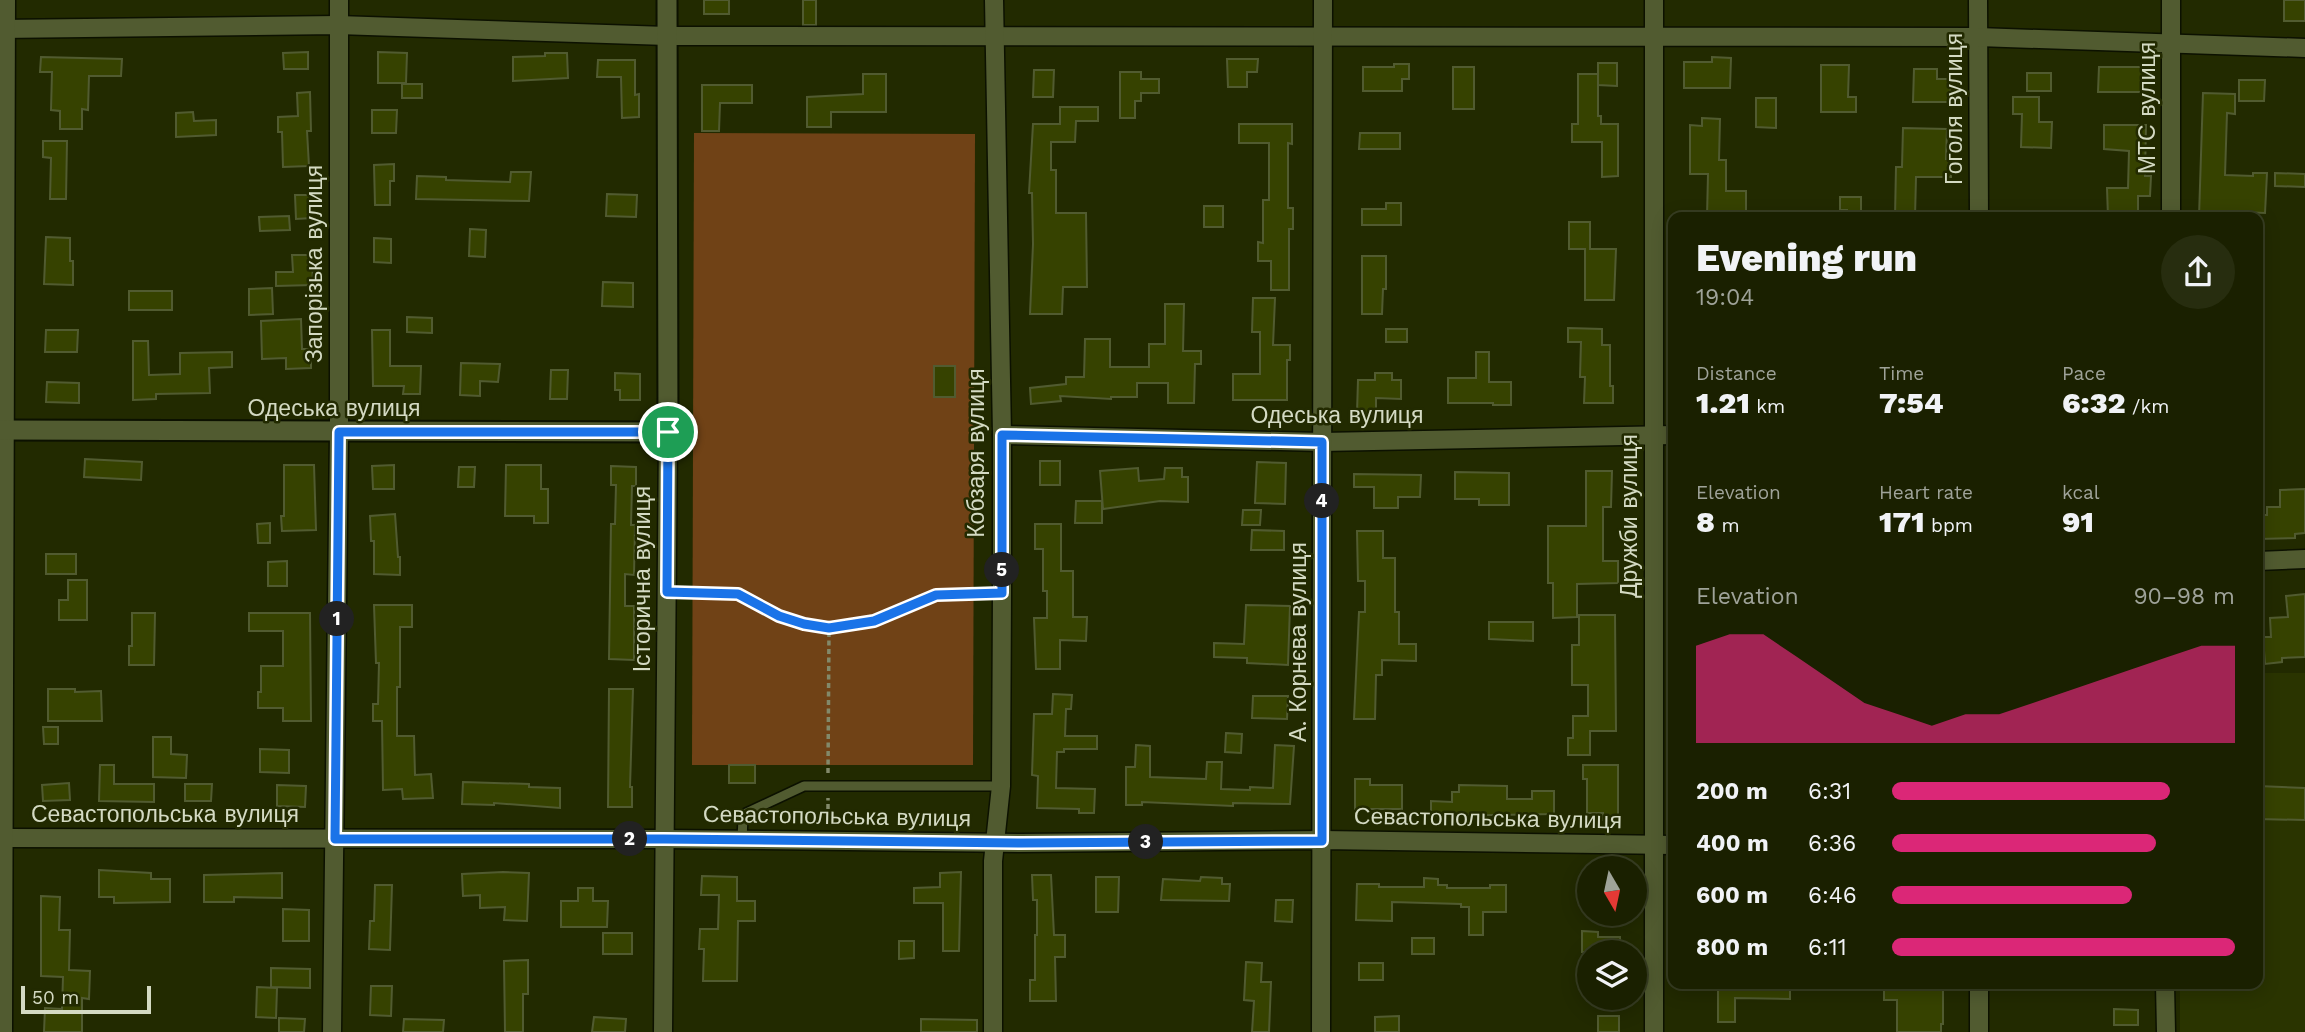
<!DOCTYPE html>
<html lang="en">
<head>
<meta charset="utf-8">
<style>
  :root { --surface:#1a2000; --page:#272d0f; --text:#f1f3f6; --muted:#9fa399; --line:#383e22; --accent:#db2777 }
  body { margin:0; font-family:"Work Sans",sans-serif; background:var(--page); color:var(--text); height:100vh; display:flex; flex-direction:column; font-size:26px; white-space:nowrap }
  * { box-sizing:border-box; margin:0 }
  p { font-size:23px; color:var(--muted) }
  .icon { flex:none; width:38px; height:38px; fill:none; stroke:currentColor; stroke-width:2; stroke-linecap:round; stroke-linejoin:round }
  .map { position:relative; flex:1; overflow:hidden }
  .drawer { position:absolute; left:1668px; top:212px; width:595px; height:777px; display:flex; flex-direction:column; background:var(--surface); border-radius:14px; box-shadow:0 4px 18px #0003,0 0 0 2px var(--line) }
  .drawer>* { flex:none }
  .needle { width:46px; rotate:171deg }
  .buttons { position:absolute; left:1577px; top:856px; display:grid; gap:14px }
  .buttons a { display:grid; place-items:center; width:70px; height:70px; border-radius:50%; background:var(--surface); box-shadow:0 4px 18px #0003,0 0 0 2px var(--line); font-size:35px }
  .scale { position:absolute; left:21px; bottom:18px; width:130px; box-sizing:border-box; padding-left:7px; border:4px solid #d4dac3; border-top:0; font-size:19px; line-height:24px; white-space:nowrap; color:#d4dac3; -webkit-text-stroke:5px #222a00; paint-order:stroke }
  .pin { position:absolute; display:grid; place-items:center; width:60px; height:60px; color:#fff; margin:-30px; border:4px solid #fff; border-radius:50%; box-shadow:0 2px 7px #0007 }
  .km { position:absolute; width:35px; height:35px; margin:-18px; border-radius:50%; background:#222; color:#fff; font-size:19px; line-height:35px; text-align:center }
  .round { display:grid; place-items:center; flex:none; width:74px; height:74px; border-radius:37px; background:var(--page) }
  .head { display:flex; align-items:center; justify-content:space-between; height:119px; padding:0 28px }
  h1 { font-size:38px; font-weight:800; line-height:52px }
  .stats { display:grid; grid-template-columns:repeat(3,1fr); gap:10px; height:119px; padding:7px 28px }
  .stats div { display:grid; align-content:center }
  .stats b { font-size:30px; font-weight:800 }
  .stats small { font-size:19px; font-weight:400 }
  .stats p { font-size:19px }
  .chart { height:196px; padding:14px 28px }
  .chart p { display:flex; justify-content:space-between }
  .chart svg { width:100%; height:126px; margin-top:7px; fill:var(--accent); opacity:.7 }
  ul { padding:0 28px; list-style:none; font-size:23px }
  li { display:grid; grid-template-columns:112px 84px 1fr; align-items:center; height:52px }
  li i { height:18px; border-radius:9px; background:var(--accent) }
  .map>svg:first-child { display:block }
</style>
</head>
<body>
<div class="map">
<svg width="2305" height="1032" viewBox="0 0 2305 1032">
  <rect width="100%" height="100%" fill="#222a00"/>
  <path fill="#2a3400" d="M2258,673H2305V1032H2180V984H2258Z"/>
  <path fill="#704216" d="M694,133L975,134L973,765H692Z"/>
  <g fill="#364200" stroke="#515b30" stroke-width="2">
    <rect x="704" y="0" width="25" height="14"/>
    <rect x="803" y="0" width="13" height="25"/>
    <rect x="2284" y="0" width="21" height="21"/>
    <path d="M308,52V69H284L283,53Z"/>
    <path d="M378,52L407,53L406,83H378Z"/>
    <path d="M545,53H567L568,78L513,81V57L545,56Z"/>
    <path d="M41,57L122,59L121,76H89L88,110L82,109V129H60V111L51,110L52,72H40Z"/>
    <path d="M1712,57L1731,58L1730,88H1684V62H1712Z"/>
    <path d="M1227,59H1258L1257,72H1247V87H1228Z"/>
    <path d="M598,60H635V95L639,94V117L622,118L621,77H597Z"/>
    <path d="M1598,63H1617V86L1598,85Z"/>
    <path d="M1394,64H1409V79H1402V91H1363V67H1394Z"/>
    <path d="M1821,65H1849L1848,97H1856V112H1821Z"/>
    <rect x="1453" y="67" width="21" height="42"/>
    <path d="M2099,67H2145V92H2098Z"/>
    <path d="M1914,69H1937V79H1951L1950,102H1913Z"/>
    <path d="M1034,70H1054L1053,97H1033Z"/>
    <path d="M1120,72H1141V79H1159V93H1141V101H1135V118H1120Z"/>
    <rect x="2027" y="73" width="24" height="18"/>
    <path d="M863,74H886V112H831V127H807V97L863,94Z"/>
    <path d="M1578,74H1598V116H1601V124H1618V176L1602,177V142H1572V124H1578Z"/>
    <path d="M2239,80H2265L2264,101H2239Z"/>
    <rect x="402" y="84" width="20" height="14"/>
    <path d="M702,85H752V103H720L719,131H702Z"/>
    <path d="M310,92L311,131H307L309,166L283,167L282,132H278V117L298,116L297,93Z"/>
    <path d="M2203,93L2235,94V114L2227,113L2225,175L2253,176V173H2267L2265,213L2243,212V217H2199Z"/>
    <path d="M2013,97H2039V122H2052L2051,148L2021,147L2022,114H2013Z"/>
    <path d="M1756,98H1776V128L1756,127Z"/>
    <path d="M1060,107H1098V121H1076L1075,142H1051V170H1056V213H1086L1087,287H1063L1062,314H1030L1033,244L1032,193H1029L1033,124H1060Z"/>
    <path d="M372,110H397L396,133H372Z"/>
    <path d="M193,112L194,121L216,120V135L176,137V113Z"/>
    <path d="M1702,118L1720,119L1719,160H1726V191H1746V217H1707L1708,174H1690V125L1702,126Z"/>
    <path d="M1239,124H1292V144L1288,143V208H1293V229H1289V290H1271V261H1258V242L1263,243V200H1269V143H1239Z"/>
    <path d="M2104,125H2146L2145,176H2151L2150,196H2138V217H2108L2107,188H2128L2129,151L2104,149Z"/>
    <path d="M1903,128L1947,129L1946,159H1951V177H1916L1915,217H1895L1896,167H1902Z"/>
    <path d="M1360,133H1400V149H1359Z"/>
    <path d="M43,141H67L66,199H50L51,158L43,157Z"/>
    <path d="M394,164V181H390V205H375L374,165Z"/>
    <path d="M511,172H531L529,201L416,199L417,176L446,177V180L510,182Z"/>
    <path d="M2275,173L2305,174V187L2275,186Z"/>
    <path d="M607,194L637,195L636,217L606,216Z"/>
    <path d="M295,195H311L312,218L296,219Z"/>
    <path d="M1840,197H1861V216H1847V210H1840Z"/>
    <path d="M1386,203H1401V225H1362V209H1386Z"/>
    <rect x="1204" y="206" width="19" height="21"/>
    <path d="M289,216L290,230L260,231L259,217Z"/>
    <path d="M1569,222H1590V249H1616L1614,300H1585V249H1569Z"/>
    <path d="M470,229L486,230L485,257L469,256Z"/>
    <path d="M46,237L70,238V261H73V285L44,284Z"/>
    <path d="M374,238L391,239V263L374,262Z"/>
    <path d="M292,255H312L313,285L276,286V272H293Z"/>
    <path d="M1362,256H1386V289H1383L1382,314H1362Z"/>
    <path d="M603,282L633,283V307L602,306Z"/>
    <path d="M272,288L273,314L249,315V289Z"/>
    <rect x="129" y="291" width="43" height="19"/>
    <path d="M1253,298H1275L1273,345H1290V360H1287V400H1233V374H1260V332H1252Z"/>
    <path d="M1165,304H1184L1183,351H1201V364H1195L1194,403H1168V383H1137V397H1111V399L1060,396L1061,401L1031,404L1030,388L1066,384V377H1084L1085,339H1110V367H1149V344H1165Z"/>
    <path d="M407,317L432,318V333L407,332Z"/>
    <path d="M301,319L302,349H311V368L286,369V358L262,359L261,321Z"/>
    <path d="M1568,328L1602,329V345H1610V386H1613V403H1584L1585,377H1580L1581,342H1568Z"/>
    <rect x="1386" y="329" width="21" height="13"/>
    <path d="M46,330H78L77,352H45Z"/>
    <path d="M372,330H390V366H421L420,394H403L404,386H373Z"/>
    <path d="M133,341H148L149,375L180,374V353L232,352V367L209,368L210,393L156,394V399L133,400Z"/>
    <path d="M1476,352H1489V382H1511V405H1493V403H1448V378H1476Z"/>
    <path d="M461,363L500,364L498,382L480,381V396L460,395Z"/>
    <rect x="934" y="366" width="21" height="31"/>
    <path d="M551,370H568L567,399H550Z"/>
    <path d="M615,373L640,374V400H620V390H615Z"/>
    <path d="M1375,373H1392V380H1401V399L1376,398V413H1357L1358,380H1375Z"/>
    <path d="M47,382L79,383V403L46,402Z"/>
    <path d="M85,459L142,462L141,480L84,477Z"/>
    <rect x="1040" y="461" width="20" height="24"/>
    <path d="M1257,462L1286,463L1285,504L1255,503Z"/>
    <path d="M284,465H314L316,530L282,531L281,516H284Z"/>
    <path d="M394,465V489H373L372,466Z"/>
    <path d="M506,465H541V489H548V523H534V516H505Z"/>
    <path d="M611,466L636,467V486H632L631,525H635L634,575L625,574V606H634V660L609,659L611,524H615L616,485H611Z"/>
    <path d="M459,467H475L474,487H458Z"/>
    <path d="M1138,468L1139,481L1164,479L1165,468H1182V477H1188V502L1160,501L1103,509L1100,471Z"/>
    <path d="M1586,471H1612L1611,507H1603V561H1618V583L1577,584V617L1553,618V583H1548V526H1586Z"/>
    <path d="M1455,472L1509,473V505H1479V499H1455Z"/>
    <path d="M1354,474L1421,475L1420,497H1398V508H1374V487H1354Z"/>
    <path d="M2305,489V533L2295,534V538L2258,539V515H2267V507H2280V490Z"/>
    <path d="M1076,501H1102V523H1075Z"/>
    <path d="M1243,510H1261L1260,525H1242Z"/>
    <path d="M395,514L398,557H400V575L374,574V541H371L370,516Z"/>
    <path d="M270,523V543H258L257,524Z"/>
    <path d="M1035,524H1061V571H1073V617H1087L1086,641L1060,640V669H1036L1034,618H1047V591H1043V549H1035Z"/>
    <path d="M1252,530L1284,531V550H1251Z"/>
    <path d="M1357,531H1383V558H1395V612H1399V644H1416V661L1382,660V675H1376L1375,719H1354L1359,612H1365V581H1358Z"/>
    <rect x="46" y="554" width="30" height="20"/>
    <path d="M287,561V586H268V562Z"/>
    <path d="M68,580H87V620H59V600H68Z"/>
    <path d="M2305,594V657L2282,658V662L2265,664L2263,637H2271L2270,618L2288,617L2286,596Z"/>
    <path d="M374,605H412V627H400V687H397V736H414L415,775L431,774L433,798L403,799L402,789L383,790L382,721H373V704H378L379,663H376Z"/>
    <path d="M1246,605L1290,606L1288,665L1247,663V658L1214,657V643L1244,644Z"/>
    <path d="M132,613H155L154,665H129V646H132Z"/>
    <path d="M249,613H310L311,721H283V708H258V692H261V666H283V631H249Z"/>
    <path d="M1579,615H1615L1616,731H1590V755H1568V738H1573V716H1588V685H1572V645H1579Z"/>
    <path d="M1489,622H1533V641L1489,639Z"/>
    <path d="M48,689H75V692L101,691L102,721H48Z"/>
    <path d="M609,689H633L630,787H632V807H608Z"/>
    <path d="M1053,694L1072,695L1071,709H1066L1065,736H1097V749H1064V752H1057L1056,788L1095,789L1094,813H1079V809L1037,808L1038,776L1032,775L1034,714H1052Z"/>
    <path d="M1253,696H1288L1287,719L1252,718Z"/>
    <path d="M43,727H58V744H44Z"/>
    <path d="M1226,733L1242,734L1241,753L1225,752Z"/>
    <path d="M153,737H171V754L187,755L186,778L153,777Z"/>
    <path d="M1136,745L1150,746V777L1206,779L1207,762H1222L1221,789L1250,790V787L1273,788L1275,745L1294,746L1290,804L1233,803V806L1142,802V805H1126V767H1135Z"/>
    <path d="M260,749L289,750V773L260,772Z"/>
    <path d="M100,765H114V784H154V802L99,801Z"/>
    <rect x="729" y="765" width="26" height="18"/>
    <path d="M1583,765H1618V820H1603V813H1587V779H1583Z"/>
    <path d="M1355,779H1370V785H1402V809H1355Z"/>
    <path d="M463,782L529,784V787L560,788V808L494,803V805L462,804Z"/>
    <path d="M69,783L70,800L43,801L42,785Z"/>
    <path d="M185,784H212L211,801H185Z"/>
    <path d="M277,785L306,786L305,807L277,806Z"/>
    <path d="M1459,785L1507,786V799H1532V791H1554V814L1431,816V801L1452,802V792H1459Z"/>
    <path d="M2258,786L2305,788V820L2258,819Z"/>
    <path d="M99,870L151,873V879H170V902L114,903V897H99Z"/>
    <path d="M503,872L529,873L527,921L504,920L505,907L480,908V895L463,896L462,874Z"/>
    <path d="M961,872L959,951H943V903H914V888L940,887V873Z"/>
    <path d="M282,873V898L234,897V902H204V875Z"/>
    <path d="M1032,875H1051L1054,935H1065V957H1055L1056,1001H1030V980H1035V935H1037V900H1033Z"/>
    <path d="M702,876L737,877V901H755V921H738L737,981H703L704,949H699L700,929H718L719,895H701Z"/>
    <path d="M1096,877H1119L1118,912H1096Z"/>
    <path d="M1201,877L1222,878V884H1230L1229,901L1161,900L1163,879L1200,881Z"/>
    <path d="M1424,878L1438,879V885H1447V888H1490V885H1506V912H1483V935H1469V907H1461V904L1392,902V921L1356,920L1357,884H1379V887H1424Z"/>
    <path d="M375,885H392L390,950L369,949L370,921H374Z"/>
    <path d="M578,888H593V901H608L607,927H561V901H578Z"/>
    <path d="M41,896L60,897L59,930H70L69,970L90,971L89,999L82,998V1032H44L45,1008L62,1009L63,977L41,976Z"/>
    <path d="M1276,900H1293L1292,922L1275,921Z"/>
    <path d="M283,909L309,910V941H283Z"/>
    <path d="M1582,931L1598,932V937H1620V952H1582Z"/>
    <rect x="603" y="933" width="29" height="21"/>
    <rect x="1412" y="938" width="22" height="16"/>
    <path d="M899,941H914V958L899,959Z"/>
    <path d="M528,960V994H523V1032H505L504,961Z"/>
    <path d="M1246,962L1262,963L1261,982H1271L1269,1032H1252L1254,1001L1244,1000Z"/>
    <rect x="1359" y="963" width="24" height="17"/>
    <path d="M271,968L310,969V988L271,987Z"/>
    <path d="M1718,984H1790V999L1735,998V1022H1718Z"/>
    <path d="M1907,985H1943V1024H1941V1032H1897V1000H1884V986Z"/>
    <path d="M371,986H392L391,1016L370,1015Z"/>
    <path d="M257,987L277,988L276,1018L256,1017Z"/>
    <path d="M2114,1009L2138,1010V1025H2114Z"/>
    <path d="M1399,1016V1032H1375V1017Z"/>
    <rect x="1598" y="1016" width="21" height="16"/>
    <path d="M594,1017L626,1019L625,1032H592Z"/>
    <path d="M279,1018L305,1019L304,1032H279Z"/>
    <path d="M404,1019L444,1020L443,1032H403Z"/>
    <path d="M921,1019L977,1020V1032H921Z"/>
  </g>
  <g fill="none" stroke-linecap="round" stroke-linejoin="round">
    <defs>
      <path id="service" d="M742,840L743,817L744,814L804,786H1001"/>
      <g id="minor">
        <path d="M1978,0L1979,217"/>
        <path d="M0,29L338,25L667,36L1978,37L2305,48"/>
        <path d="M2171,217V0"/>
        <path d="M1002,435L1322,442L1673,435"/>
        <path d="M2258,561L2305,559"/>
        <path d="M0,838L664,839L1021,843L1322,840L1673,845"/>
        <path d="M2165,984L2166,1032"/>
        <path d="M3,1032L6,0"/>
        <path d="M332,1032L339,432V0"/>
        <path d="M663,1032L668,432"/>
        <path d="M993,1032V861L1001,786L1002,593V435L994,0"/>
        <path d="M1321,1032L1323,0"/>
        <path d="M1654,1032V0"/>
        <path d="M1979,1032V984"/>
      </g>
      <path id="tertiary" d="M0,430L668,432L667,0"/>
    </defs>
    <use href="#service" stroke="#0c1100" stroke-width="12"/>
    <use href="#minor" stroke="#0c1100" stroke-width="21"/>
    <use href="#tertiary" stroke="#0c1100" stroke-width="23"/>
    <g stroke="#82896a" stroke-width="3.5" stroke-dasharray="5 3.5" stroke-linecap="butt">
      <path d="M683,592L738,594L779,616L804,624L829,628L874,621L936,595L987,593"/>
      <path d="M828,773L829,628"/>
      <path d="M828,826V798"/>
    </g>
    <use href="#service" stroke="#515b30" stroke-width="9"/>
    <use href="#minor" stroke="#515b30" stroke-width="18"/>
    <use href="#tertiary" stroke="#515b30" stroke-width="19"/>
  </g>
  <g fill="none" stroke-linecap="round" stroke-linejoin="round">
    <defs>
      <path id="route" d="M339,432H668L667,592L738,594L779,616L804,624L829,628L874,621L936,595L1002,593V435L1322,442V841L1021,843L664,839H335Z"/>
    </defs>
    <use href="#route" stroke="#fff" stroke-width="14"/>
    <use href="#route" stroke="#1a73e8" stroke-width="9"/>
  </g>
  <g text-anchor="middle" stroke-width="5" stroke-linejoin="round" paint-order="stroke">
    <g font-size="23" fill="#d4dac3" stroke="#222a00">
      <text transform="translate(2147 108) rotate(-90)" y="8">МТС вулиця</text>
      <text transform="translate(1954 109) rotate(-90)" y="8">Гоголя вулиця</text>
      <text transform="translate(314 264) rotate(-90)" y="8">Запорізька вулиця</text>
      <text x="334" y="416">Одеська вулиця</text>
      <text x="1337" y="423">Одеська вулиця</text>
      <text transform="translate(976 453) rotate(-90)" y="8">Кобзаря вулиця</text>
      <text transform="translate(1629 516) rotate(-90)" y="8">Дружби вулиця</text>
      <text transform="translate(642 579) rotate(-90)" y="8">Історична вулиця</text>
      <text transform="translate(1298 642) rotate(-90)" y="8">А. Корнєва вулиця</text>
      <text x="165" y="822">Севастопольська вулиця</text>
      <text transform="translate(837 816) rotate(1)" y="8">Севастопольська вулиця</text>
      <text transform="translate(1488 818) rotate(1)" y="8">Севастопольська вулиця</text>
    </g>
  </g>
</svg>
<div class="buttons">
<a><svg class="needle" viewBox="-14 -14 28 28"><path d="M0-13l5 13h-10z" fill="#e53935"/><path d="M0 13l5-13h-10z" fill="#9fa399"/></svg></a>
<a><svg class="icon" aria-label="layers" viewBox="0 0 24 24"><path d="M12 4l9 5-9 5-9-5zM3 14l9 5 9-5"/></svg></a>
</div>
<div class="scale">50 m</div>
<div class="pin" style="left:668px;top:432px;background:#1e9e55"><svg class="icon" aria-label="arrive" viewBox="0 0 24 24"><path d="M6 21V4h12l-3 4 3 4H6"/></svg></div>
<b class="km" style="left:337px;top:619px">1</b>
<b class="km" style="left:630px;top:839px">2</b>
<b class="km" style="left:1146px;top:842px">3</b>
<b class="km" style="left:1322px;top:501px">4</b>
<b class="km" style="left:1002px;top:570px">5</b>
<section class="drawer">
<div class="head"><div><h1>Evening run</h1><p>19:04</p></div><a class="round"><svg class="icon" aria-label="share" viewBox="0 0 24 24"><path d="M12 15V3M7 8l5-5 5 5M5 13v7h14v-7"/></svg></a></div>
<div class="stats">
<div><p>Distance</p><b>1.21<small> km</small></b></div>
<div><p>Time</p><b>7:54</b></div>
<div><p>Pace</p><b>6:32<small> /km</small></b></div>
</div>
<div class="stats">
<div><p>Elevation</p><b>8<small> m</small></b></div>
<div><p>Heart rate</p><b>171<small> bpm</small></b></div>
<div><p>kcal</p><b>91</b></div>
</div>
<div class="chart"><p><span>Elevation</span>90–98 m</p>
<svg viewBox="0 0 160 44" preserveAspectRatio="none"><path d="M0 44V10L10 6L20 6L30 14L40 22L50 30L60 34L70 38L80 34L90 34L100 30L110 26L120 22L130 18L140 14L150 10L160 10V44z"/></svg>
</div>
<ul>
<li><b>200 m</b>6:31<i style="width:81%"></i></li>
<li><b>400 m</b>6:36<i style="width:77%"></i></li>
<li><b>600 m</b>6:46<i style="width:70%"></i></li>
<li><b>800 m</b>6:11<i style="width:100%"></i></li>
</ul>
</section>
</div>
</body>
</html>
